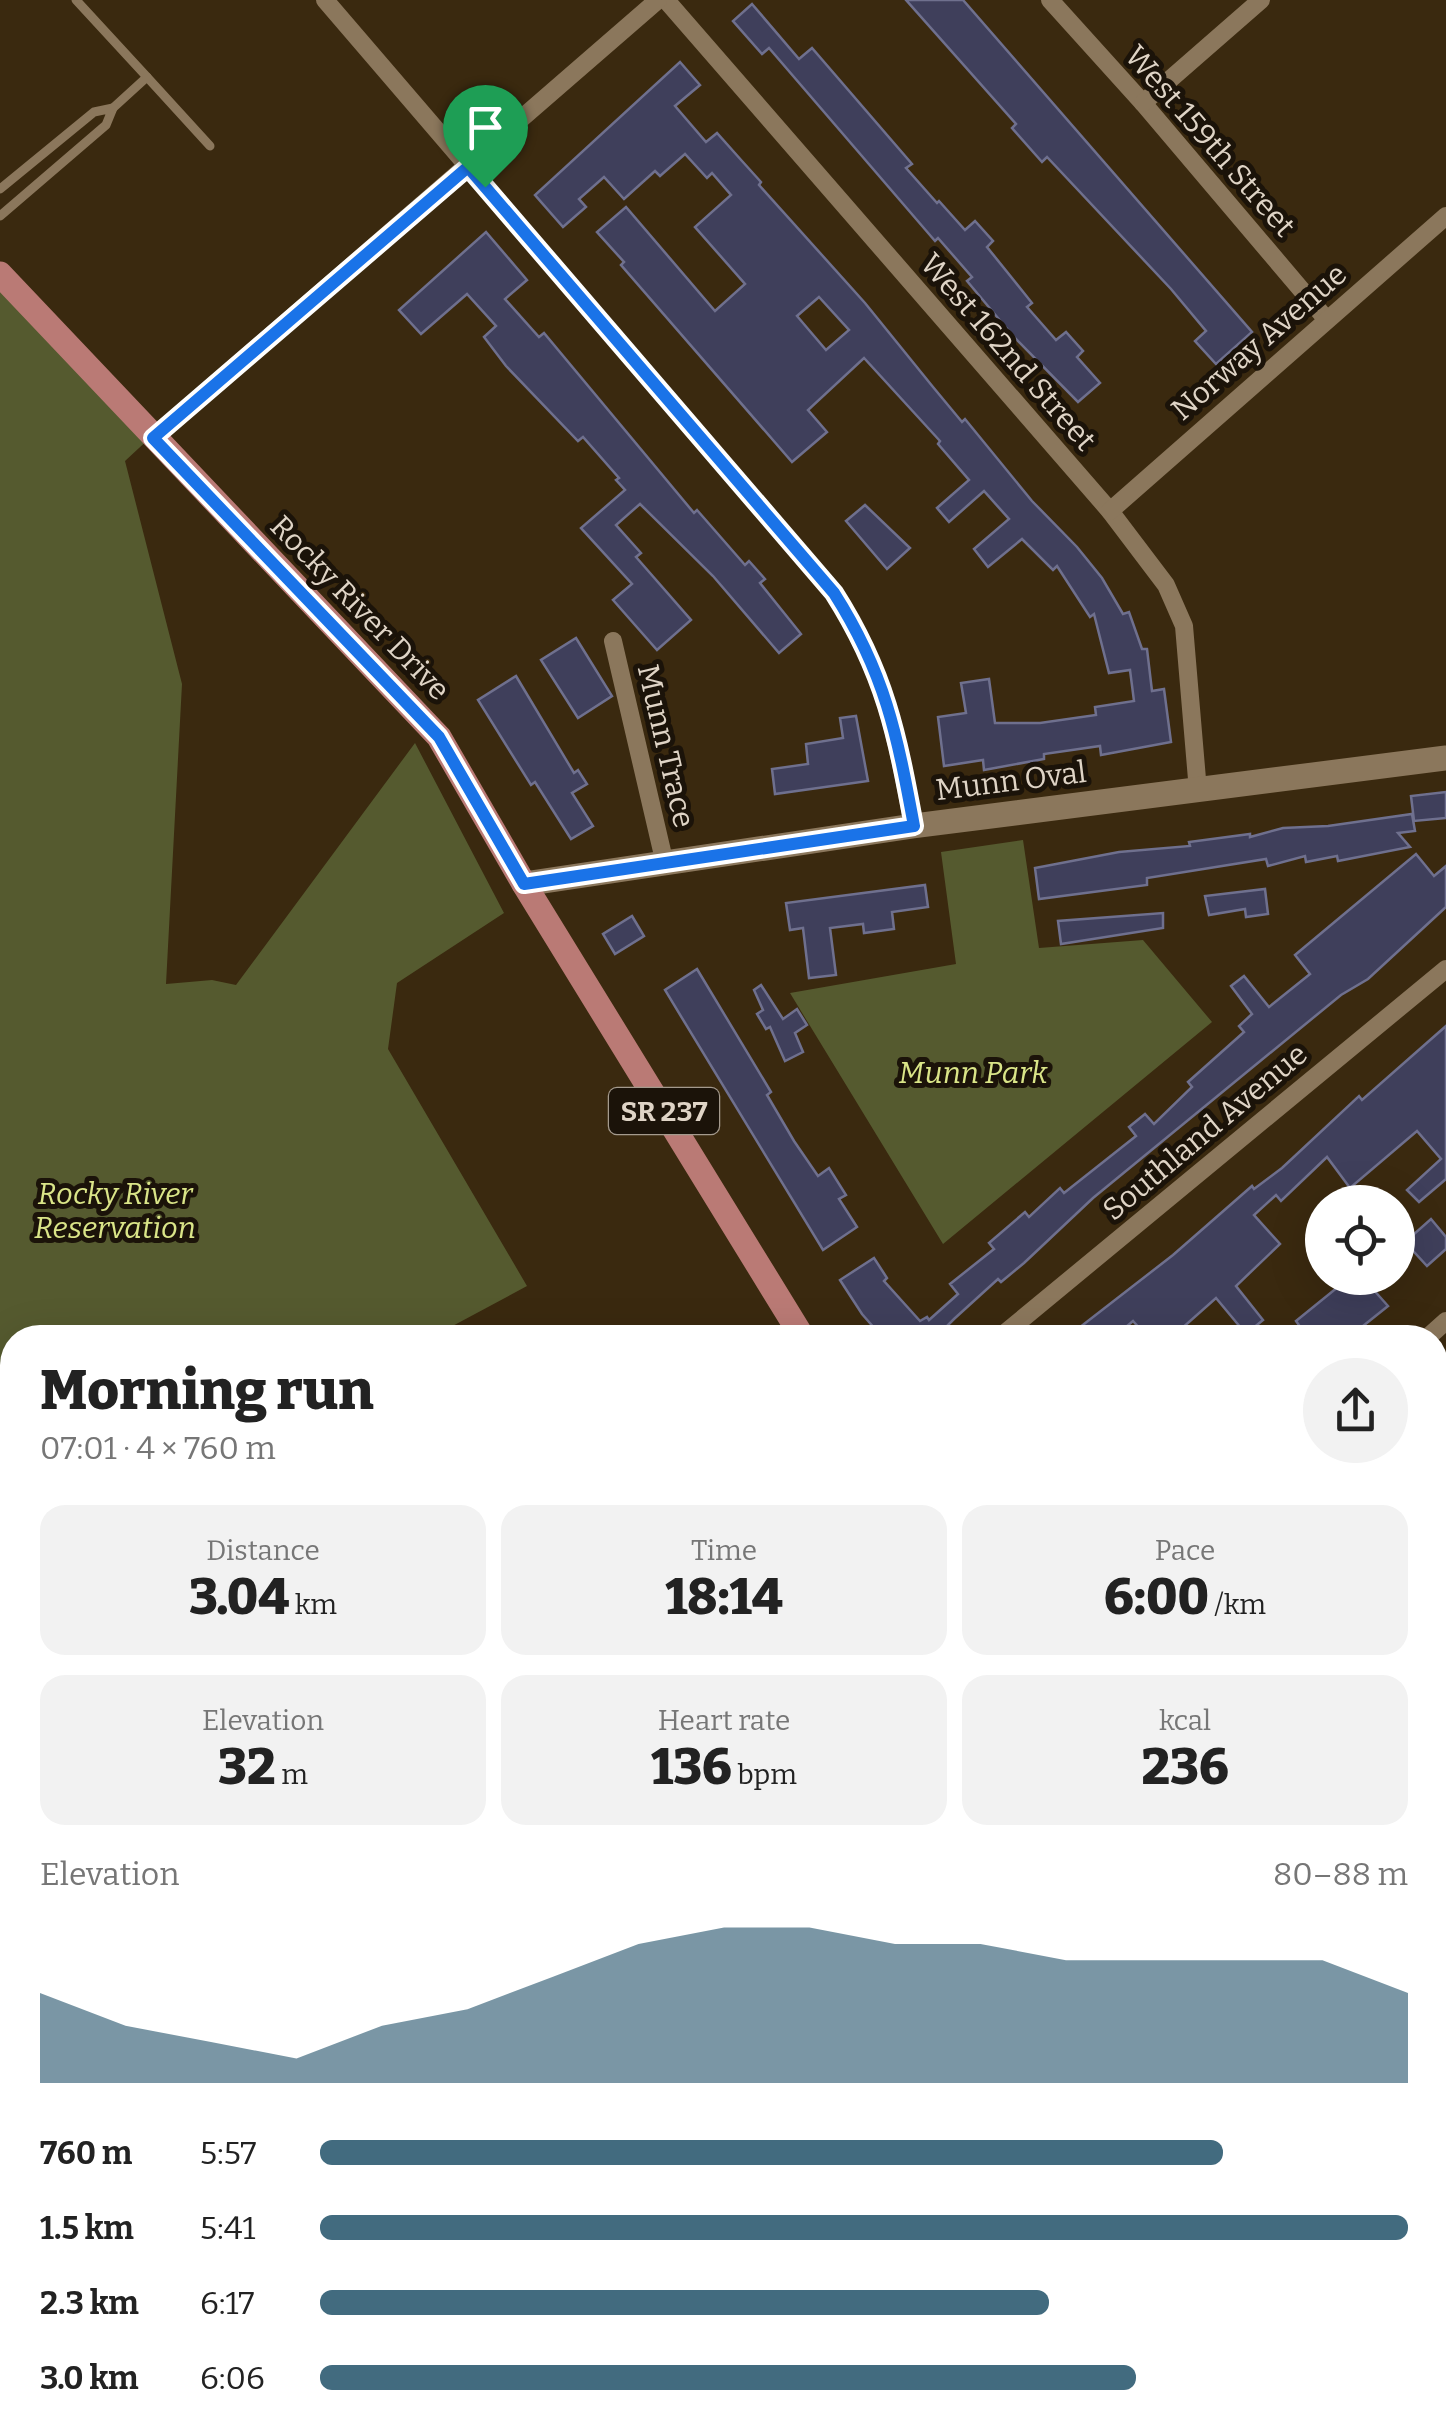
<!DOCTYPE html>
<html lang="en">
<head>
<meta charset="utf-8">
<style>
  :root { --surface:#fff; --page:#f2f2f2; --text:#222; --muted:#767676; --accent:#426b7f }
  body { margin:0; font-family:Bitter,serif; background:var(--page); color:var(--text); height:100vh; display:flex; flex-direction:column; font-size:38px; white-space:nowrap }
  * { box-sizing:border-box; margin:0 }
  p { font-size:32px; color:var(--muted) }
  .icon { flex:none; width:55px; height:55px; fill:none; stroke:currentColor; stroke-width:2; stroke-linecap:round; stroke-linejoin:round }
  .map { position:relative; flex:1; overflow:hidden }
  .sheet { position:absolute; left:0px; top:1325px; width:1448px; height:1110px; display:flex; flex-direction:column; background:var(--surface); border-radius:40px 40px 0 0; box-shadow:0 10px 40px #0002 }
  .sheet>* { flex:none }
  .buttons { position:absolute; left:1305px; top:1185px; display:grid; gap:20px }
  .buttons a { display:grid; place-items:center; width:110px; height:110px; border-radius:50%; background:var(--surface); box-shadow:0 10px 40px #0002; font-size:50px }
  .pin { position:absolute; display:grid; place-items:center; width:85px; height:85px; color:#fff; margin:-102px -42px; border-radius:50% 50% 50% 0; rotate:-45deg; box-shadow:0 0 10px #0007 }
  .pin .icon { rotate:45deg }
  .round { display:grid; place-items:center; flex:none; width:105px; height:105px; border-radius:52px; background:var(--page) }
  .summary { display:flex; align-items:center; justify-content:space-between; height:170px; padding:0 40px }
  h1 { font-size:55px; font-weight:800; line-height:75px }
  .figures { display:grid; grid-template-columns:repeat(3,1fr); gap:15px; height:170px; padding:10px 40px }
  .figures div { display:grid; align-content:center; border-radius:25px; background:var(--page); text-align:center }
  .figures b { font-size:50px; font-weight:800 }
  .figures small { font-size:28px; font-weight:400 }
  .figures p { font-size:28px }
  .chart { height:280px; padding:20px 40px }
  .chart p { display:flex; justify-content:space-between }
  .chart svg { width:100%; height:180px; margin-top:10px; fill:var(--accent); opacity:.7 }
  ul { padding:0 40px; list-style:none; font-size:32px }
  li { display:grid; grid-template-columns:160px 120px 1fr; align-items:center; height:75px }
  li i { height:25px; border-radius:12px; background:var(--accent) }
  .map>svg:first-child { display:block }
</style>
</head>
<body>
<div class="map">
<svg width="1446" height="2435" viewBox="0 0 1446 2435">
  <rect width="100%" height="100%" fill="#3a290f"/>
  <g fill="#555a2f">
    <path d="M0,276L153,435L125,461L182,684L166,984L212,980L236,985L415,743L504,913L397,983L388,1049L527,1286L432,1337L12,1338V1992L7,1998L0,1994Z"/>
    <path d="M1023,840L1039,948L1143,940L1212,1022L943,1244L790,993L956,964L941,852Z"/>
    <path d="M0,2253L12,2261V2422H294L296,2430L292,2435H0Z"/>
  </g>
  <g fill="#3f3f5b" stroke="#6f708e" stroke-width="2.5" fill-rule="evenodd">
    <path d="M906,0H963L1252,332L1216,364L1195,341L1206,331L1171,289L1047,157L1042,162L1012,128L1016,124Z"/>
    <path d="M752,4L799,59L812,48L912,164L906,168L937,203L939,201L965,230L975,221L993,241L987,247L1032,303L1027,307L1056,340L1066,332L1083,351L1077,357L1100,383L1078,402L1013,336L967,281L972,277L938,238L935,241L769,48L762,54L733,21Z"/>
    <path d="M680,62L700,85L675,106L706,142L717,133L742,161L761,182L759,185L865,303L933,387L962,422L965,419L1032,501L1077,547L1102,578L1123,614L1129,612L1142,649H1147L1152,691L1164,689L1171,742L1101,755L1100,746L1044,754V759L984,770L983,760L944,766L938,717L966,713L961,683L989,679L995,723H1040L1096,715L1095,707L1134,701L1130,670L1109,673L1094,614L1090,617L1057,566L1053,570L1022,539L988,567L974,549L1009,519L984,491L949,522L937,508L969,480L938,444L940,441L864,358L808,410L827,432L792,462L621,265L624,262L597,232L626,207L715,311L745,284L695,227L731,195L712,173L707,178L685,154L660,176L655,171L624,199L604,177L579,199L586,207L563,227L535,195ZM819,297L849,330L826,350L797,316Z"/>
    <path d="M486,232L527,280L505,299L539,337L544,333L694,513L697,510L745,565L749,561L765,579L760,583L801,634L779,653L713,576L640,504L616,525L641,553L636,557L691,620L657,650L613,600L632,584L581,528L625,490L616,480L619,478L583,437L578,441L506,366L484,337L496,326L467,294L421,334L399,310Z"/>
    <path d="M865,505L910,548L887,569L846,521Z"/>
    <path d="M576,638L612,696L578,718L541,660Z"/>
    <path d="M516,676L574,773L578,770L587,784L572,793L593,826L571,839L535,782L531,785L478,700Z"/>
    <path d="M856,716L868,781L775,794L772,769L808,764L806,744L843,738L840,718Z"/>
    <path d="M1446,792V818L1414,821L1411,796Z"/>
    <path d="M1412,814L1415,831L1398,833L1410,847L1338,861L1337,856L1306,862L1305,856L1268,866L1266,859L1147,878V885L1039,899L1035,868L1119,852L1190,846L1189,842L1250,834V837L1283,828L1328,826Z"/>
    <path d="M1416,854L1434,876L1446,866V907L1368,979L1341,995L1093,1198L1024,1263L1001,1282L998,1279L954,1319L939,1334L942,1338H883L862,1314L840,1280L874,1258L887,1278L884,1281L920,1321L927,1317L929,1320L958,1294L950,1284L994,1249L989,1243L1025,1212L1029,1217L1060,1188L1064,1193L1136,1136L1129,1127L1145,1114L1154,1124L1192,1087L1188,1082L1244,1032L1239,1026L1252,1014L1231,986L1244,976L1269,1007L1310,974L1295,955Z"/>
    <path d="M925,885L928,907L892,912L894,929L864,933L863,924L830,928L836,975L809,978L803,928L790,930L786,903Z"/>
    <path d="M1265,889L1268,914L1246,917L1245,909L1209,915L1205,896Z"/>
    <path d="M1163,913V928L1061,944L1058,921Z"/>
    <path d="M632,916L644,936L615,954L603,934Z"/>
    <path d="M697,969L771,1092L767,1095L794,1141L818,1176L829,1168L846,1195L839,1199L857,1227L823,1250L665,990Z"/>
    <path d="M761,985L783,1019L797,1009L807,1025L795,1033L803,1052L785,1061L770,1027L766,1029L757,1014L763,1010L754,990Z"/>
    <path d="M1446,1026V1179L1419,1202L1407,1190L1441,1159L1417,1131L1350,1188L1327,1157L1281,1201L1276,1195L1254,1215L1280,1244L1236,1286L1263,1320L1246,1334L1216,1298L1171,1338H1148L1133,1321L1113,1338H1066L1173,1255L1252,1186L1254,1189L1282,1168L1359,1096L1362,1100Z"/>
    <path d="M1431,1219L1446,1237V1249L1427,1266L1405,1242Z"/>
    <path d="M1349,1278H1363L1388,1306L1348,1338H1290L1301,1328L1296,1321Z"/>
  </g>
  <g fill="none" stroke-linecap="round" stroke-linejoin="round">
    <g stroke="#8b775c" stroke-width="9">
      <path d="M76,0L147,77L113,108"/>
      <path d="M147,77L210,146"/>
      <path d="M0,189L94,112L113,108L106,125L0,216"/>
      <path d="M459,2422L476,2435"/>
      <path d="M515,2435L530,2422"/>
    </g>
    <g stroke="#8b775c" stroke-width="18">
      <path d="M325,0L834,593C884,673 897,735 913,826"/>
      <path d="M666,0L1110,511L1166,585L1184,626L1198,791"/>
      <path d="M1050,0L1143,103L1327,320"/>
      <path d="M1143,103L1261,0"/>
      <path d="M153,438L658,0"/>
      <path d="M1110,511L1446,216"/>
      <path d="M613,641L665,864"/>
      <path d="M999,1338L1446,969"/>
      <path d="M1427,1338L1446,1321"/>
      <path d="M1435,1742L1446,1732"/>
      <path d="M1148,2435L1162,2422"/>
    </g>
    <path stroke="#8b775c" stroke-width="25" d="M524,884L913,826L1446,758"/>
    <g stroke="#ba7a75" stroke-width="25">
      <path d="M0,274L439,737L524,884L803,1338"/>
      <path d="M1435,2372L1446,2391"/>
    </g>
  </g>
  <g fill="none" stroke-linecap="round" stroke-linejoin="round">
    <defs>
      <path id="route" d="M468,167L834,593C885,673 897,734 914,826L524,884L439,737L153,438Z"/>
    </defs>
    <use href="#route" stroke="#fff" stroke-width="20"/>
    <use href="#route" stroke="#1a73e8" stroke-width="12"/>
  </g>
  <g text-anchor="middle" stroke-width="10" stroke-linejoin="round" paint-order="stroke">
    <rect fill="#1b1309" stroke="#a49a8d" stroke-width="2.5" x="609" y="1088" width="110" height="46" rx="8"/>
    <g font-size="28" font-weight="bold" fill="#dfd4c6">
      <text x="664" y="1121">SR 237</text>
    </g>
    <g font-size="30" fill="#dfd4c6" stroke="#1b1309">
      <text transform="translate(1210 141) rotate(49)" y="10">West 159th Street</text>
      <text transform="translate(1259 342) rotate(-41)" y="10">Norway Avenue</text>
      <text transform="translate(1008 352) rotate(49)" y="10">West 162nd Street</text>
      <text transform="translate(360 608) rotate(46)" y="10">Rocky River Drive</text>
      <text transform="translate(666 746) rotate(77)" y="10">Munn Trace</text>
      <text transform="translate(1011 781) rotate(-7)" y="10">Munn Oval</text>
      <text transform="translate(1205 1132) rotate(-40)" y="10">Southland Avenue</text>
    </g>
    <g font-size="30" font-style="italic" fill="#dae588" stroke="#1b1309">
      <text x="973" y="1083">Munn Park</text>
      <text x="115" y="1204">Rocky River<tspan x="115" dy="34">Reservation</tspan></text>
    </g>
  </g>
</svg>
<div class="buttons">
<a><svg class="icon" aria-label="locate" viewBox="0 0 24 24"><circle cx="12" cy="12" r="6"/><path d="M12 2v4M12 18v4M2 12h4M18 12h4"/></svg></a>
</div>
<div class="pin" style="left:485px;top:187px;background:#1e9e55"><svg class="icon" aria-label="arrive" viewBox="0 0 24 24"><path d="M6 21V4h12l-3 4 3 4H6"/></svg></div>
<section class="sheet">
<div class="summary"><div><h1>Morning run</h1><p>07:01 · 4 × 760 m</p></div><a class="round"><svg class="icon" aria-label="share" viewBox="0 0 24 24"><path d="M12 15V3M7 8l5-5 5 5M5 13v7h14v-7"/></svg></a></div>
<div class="figures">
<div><p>Distance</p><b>3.04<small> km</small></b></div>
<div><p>Time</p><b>18:14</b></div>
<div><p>Pace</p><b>6:00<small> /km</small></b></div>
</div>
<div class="figures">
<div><p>Elevation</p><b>32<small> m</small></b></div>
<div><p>Heart rate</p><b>136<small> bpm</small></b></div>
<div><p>kcal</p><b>236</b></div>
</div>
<div class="chart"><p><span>Elevation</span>80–88 m</p>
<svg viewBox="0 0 160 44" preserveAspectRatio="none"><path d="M0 44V22L10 30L20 34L30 38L40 30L50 26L60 18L70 10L80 6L90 6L100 10L110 10L120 14L130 14L140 14L150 14L160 22V44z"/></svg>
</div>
<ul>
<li><b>760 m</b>5:57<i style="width:83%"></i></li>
<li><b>1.5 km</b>5:41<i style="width:100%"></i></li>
<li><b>2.3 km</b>6:17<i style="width:67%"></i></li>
<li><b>3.0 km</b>6:06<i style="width:75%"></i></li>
</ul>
</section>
</div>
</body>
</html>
